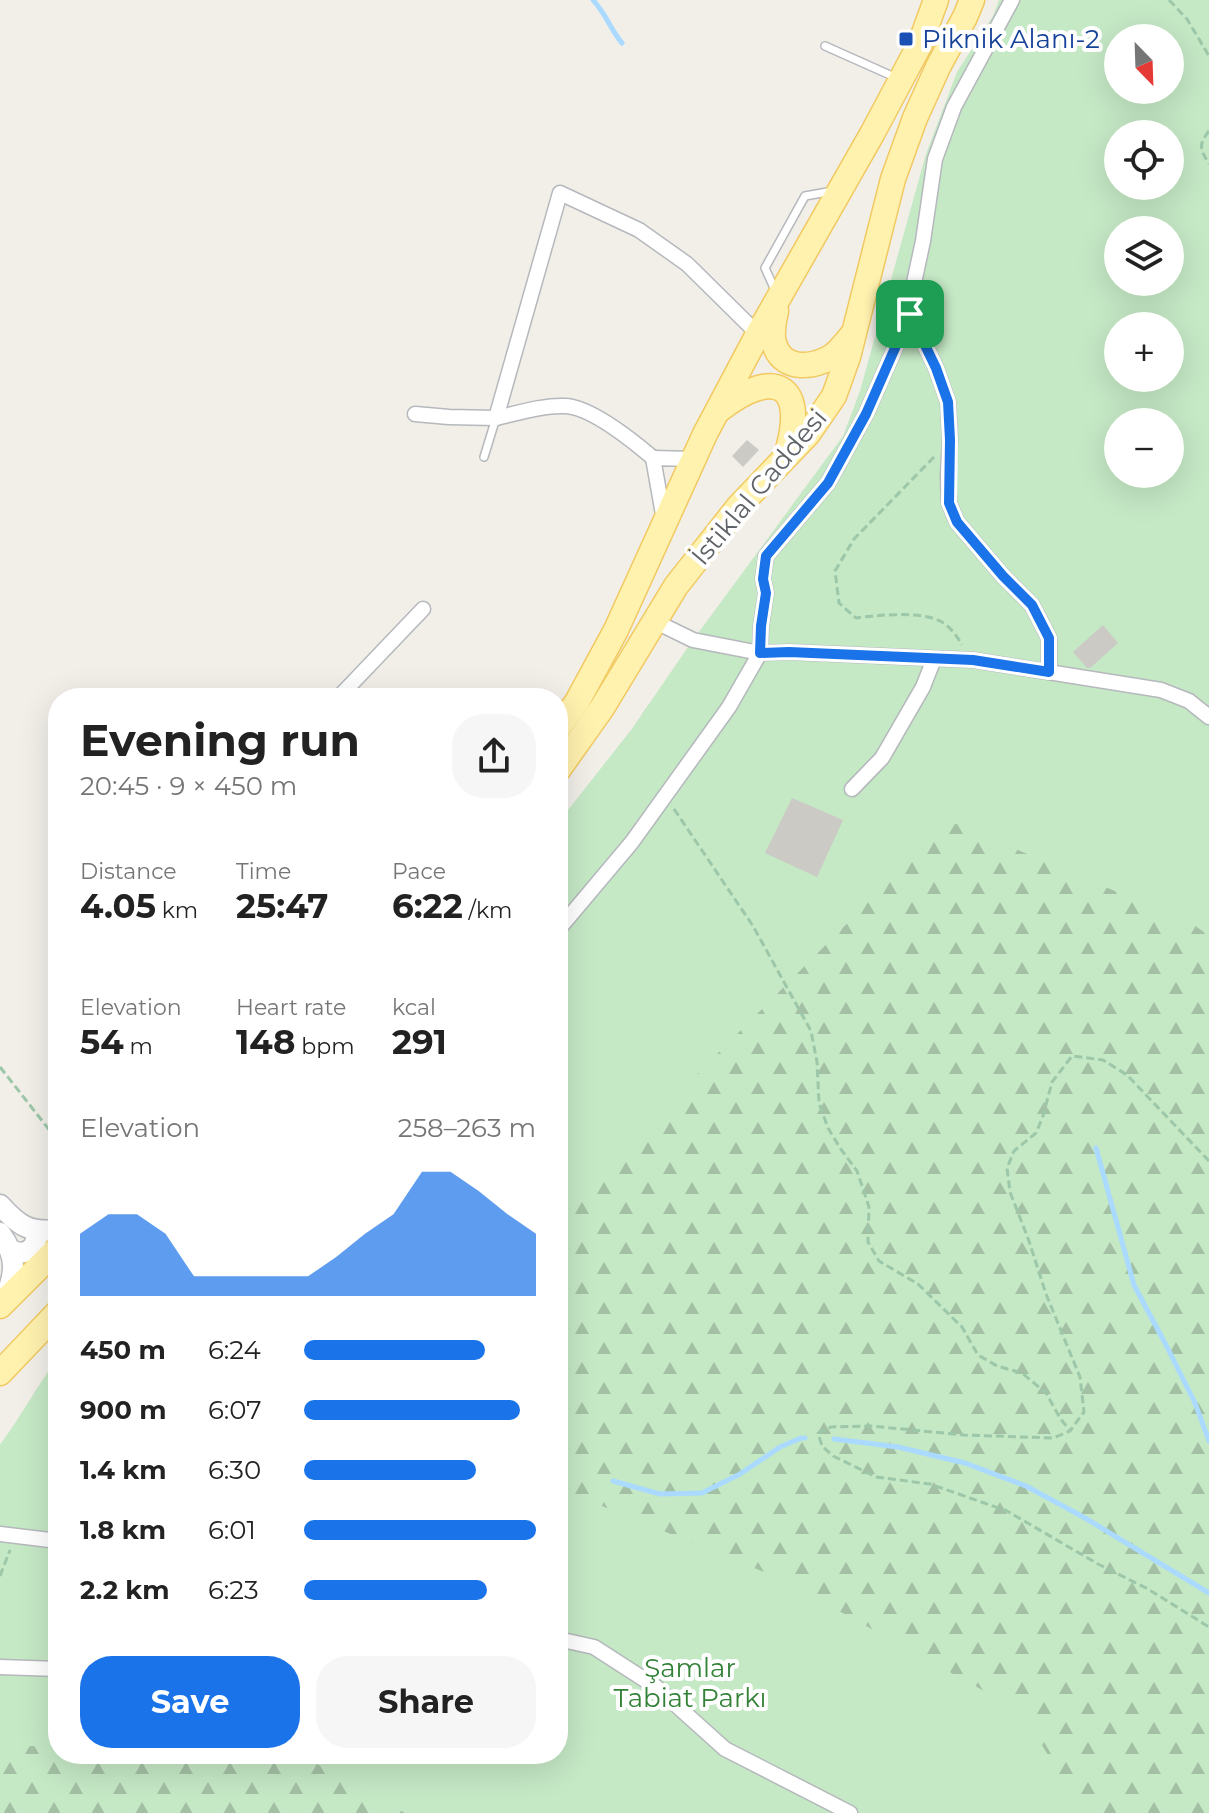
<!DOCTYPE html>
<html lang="en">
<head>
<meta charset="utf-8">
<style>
  :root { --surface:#fff; --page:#f6f6f6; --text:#222; --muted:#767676; --accent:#1a73e8 }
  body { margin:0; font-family:Montserrat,sans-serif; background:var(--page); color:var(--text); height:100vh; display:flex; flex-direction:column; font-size:30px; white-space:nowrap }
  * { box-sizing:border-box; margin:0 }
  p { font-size:26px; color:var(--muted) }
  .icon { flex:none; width:44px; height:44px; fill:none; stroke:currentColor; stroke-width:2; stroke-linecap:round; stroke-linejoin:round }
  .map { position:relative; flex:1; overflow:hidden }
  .drawer { position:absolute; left:48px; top:688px; width:520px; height:1076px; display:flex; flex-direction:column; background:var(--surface); border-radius:32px; box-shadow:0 8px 32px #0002 }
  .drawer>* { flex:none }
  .needle { width:52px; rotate:157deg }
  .buttons { position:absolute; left:1104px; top:24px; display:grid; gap:16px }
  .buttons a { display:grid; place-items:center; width:80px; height:80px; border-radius:50%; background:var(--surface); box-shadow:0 8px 32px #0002; font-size:40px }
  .pin { position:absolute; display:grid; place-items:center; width:68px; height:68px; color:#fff; margin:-34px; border-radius:16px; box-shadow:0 4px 12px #0006 }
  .round { display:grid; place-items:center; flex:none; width:84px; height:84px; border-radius:32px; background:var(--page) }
  .headline { display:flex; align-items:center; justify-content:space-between; height:136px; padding:0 32px }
  h1 { font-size:44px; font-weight:700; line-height:60px }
  .stats { display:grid; grid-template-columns:repeat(3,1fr); gap:12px; height:136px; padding:8px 32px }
  .stats div { display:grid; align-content:center }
  .stats b { font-size:34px; font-weight:700 }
  .stats small { font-size:22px; font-weight:400 }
  .stats p { font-size:22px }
  .chart { height:224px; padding:16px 32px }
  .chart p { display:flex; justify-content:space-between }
  .chart svg { width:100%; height:144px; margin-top:8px; fill:var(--accent); opacity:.7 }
  .primary-button { display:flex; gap:16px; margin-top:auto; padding:16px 32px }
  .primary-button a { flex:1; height:92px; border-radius:32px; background:var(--accent); color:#fff; font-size:32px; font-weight:700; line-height:92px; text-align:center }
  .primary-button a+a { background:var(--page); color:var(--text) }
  ul { padding:0 32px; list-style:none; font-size:26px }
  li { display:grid; grid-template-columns:128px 96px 1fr; align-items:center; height:60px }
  li i { height:20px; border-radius:10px; background:var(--accent) }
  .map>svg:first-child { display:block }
</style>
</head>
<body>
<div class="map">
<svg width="1209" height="1813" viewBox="0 0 1209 1813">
  <defs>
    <pattern id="forest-firs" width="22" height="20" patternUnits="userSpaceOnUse" patternTransform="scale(2)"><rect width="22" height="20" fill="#c5e8c5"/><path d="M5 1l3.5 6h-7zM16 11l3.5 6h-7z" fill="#a3c0a4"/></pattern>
  </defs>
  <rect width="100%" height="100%" fill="#f1efe8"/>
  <path fill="url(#forest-firs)" fill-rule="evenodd" d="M1209,0V1813H0V1445C21,1417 37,1386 58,1358V1754H558V823L632,729L693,640L853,469L992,66ZM1118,38H1170V90H1118ZM1118,134H1170V186H1118ZM1118,230H1170V282H1118ZM1118,326H1170V378H1118ZM1118,422H1170V474H1118Z"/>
  <g fill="#c5e8c5" fill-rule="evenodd">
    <path d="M999,0H1209V936L1193,924L949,821L558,1214V823L632,729L693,640L843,436L860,391L926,154L957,72L993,16ZM1118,38H1170V90H1118ZM1118,134H1170V186H1118ZM1118,230H1170V282H1118ZM1118,326H1170V378H1118ZM1118,422H1170V474H1118Z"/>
    <path d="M58,1358V1747L0,1745V1445C21,1417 37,1386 58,1358Z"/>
    <path d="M558,1488L781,1579L1022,1712L1083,1813H405L302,1756L257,1754H558Z"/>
  </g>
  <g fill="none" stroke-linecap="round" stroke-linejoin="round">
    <g stroke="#aadaff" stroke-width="5">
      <path d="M593,0C607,15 610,29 622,43"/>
      <path d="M1096,1148L1134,1285L1166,1345L1195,1403L1209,1441"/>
      <path d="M834,1439L898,1447L965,1463L1026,1486L1085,1518L1209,1593"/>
      <path d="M613,1481L660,1494L702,1493L740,1474L780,1447L801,1438H805"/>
    </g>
  </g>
  <g fill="#cccac5">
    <path d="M747,440L759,450L743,467L732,456Z"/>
    <path d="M1103,625L1118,643L1090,668H1087L1073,652Z"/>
    <path d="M792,798L843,820L817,877L765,853Z"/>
  </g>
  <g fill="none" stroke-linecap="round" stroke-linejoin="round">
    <defs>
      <g id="lane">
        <path d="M825,46L899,79"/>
        <path d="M775,290L765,268L805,196L833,191"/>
        <path d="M484,457L496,418"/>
      </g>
      <g id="street">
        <path d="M1012,0L954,107L935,159L923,241L912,292L910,314L936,368L948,402L950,440L948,475L949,503L957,522L1003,576L1032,605L1049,638V672"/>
        <path d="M415,414L449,417L496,418"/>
        <path d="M653,458C633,441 591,407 565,406C543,405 518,413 496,418L560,193L639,230L687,264L758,334"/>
        <path d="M664,520L653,458L693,459"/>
        <path d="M654,621L693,640L760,653L789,652L973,660L1161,690L1189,701L1209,717"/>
        <path d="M338,698L423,609"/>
        <path d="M852,789L882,758L923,687L934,659"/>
        <path d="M558,930L632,842L729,707L760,653L761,626L766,593L763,579L766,556L828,483L866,414L910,314"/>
        <path d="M0,1534L58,1541"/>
        <path d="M558,1639L594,1647L656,1687L725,1749L850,1813"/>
        <path d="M0,1667L58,1669"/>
      </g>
      <g id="secondary">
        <path d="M0,1205C19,1226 29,1233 58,1230"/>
        <path d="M0,1233C18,1257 15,1274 5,1300"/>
        <path d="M11,1250C21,1255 27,1253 34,1246L37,1237L34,1230"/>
      </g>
      <g id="primary">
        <path d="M776,311C774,320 771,333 774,343C781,370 810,369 831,357C839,352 846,342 853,334"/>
        <path d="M719,410C777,365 808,386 786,456"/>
        <path d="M558,728L577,702L616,630L705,434L758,334L872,134L920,44L936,0"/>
        <path d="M558,770L602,708L676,586L739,506L808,434L834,396L848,357L893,179L915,118L938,67L965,17L972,0"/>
        <path d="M0,1306L58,1248"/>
        <path d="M0,1373L58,1312"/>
      </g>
    </defs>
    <use href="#lane" stroke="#b5b8bc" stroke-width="10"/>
    <use href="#street" stroke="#b5b8bc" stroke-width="17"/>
    <use href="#secondary" stroke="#b6babf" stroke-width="23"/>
    <use href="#primary" stroke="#f2c960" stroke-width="27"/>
    <g stroke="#9cc7a9" stroke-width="3" stroke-dasharray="8 4" stroke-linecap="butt">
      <path d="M1169,0L1187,19L1209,56"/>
      <path d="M1209,131C1198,145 1200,149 1209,164"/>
      <path d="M934,457L854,539L835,571L839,603L856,618C878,615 920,611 940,621C950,626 957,636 962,645"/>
      <path d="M674,809L753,926L811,1031L817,1062L819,1103L828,1128L840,1148L857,1171L869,1207L868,1242L879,1261L918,1284L962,1327L978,1355L997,1366L1022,1373L1046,1393L1060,1418L1070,1431"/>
      <path d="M0,1067L58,1141"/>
      <path d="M1209,1161L1127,1075L1103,1060L1072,1056L1052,1082L1043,1116L1036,1133L1014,1151L1007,1168L1010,1192L1029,1241L1046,1294L1080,1377L1084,1412L1070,1431L1053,1438L964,1435L871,1426L831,1427L818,1433L822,1446L833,1456L876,1477L930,1484L1007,1511L1098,1564L1148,1589L1209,1627"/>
      <path d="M0,1576L10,1550"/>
    </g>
    <use href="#lane" stroke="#fff" stroke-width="7"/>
    <use href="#street" stroke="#fff" stroke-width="14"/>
    <use href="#secondary" stroke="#fff" stroke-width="20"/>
    <use href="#primary" stroke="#fff2af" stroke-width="24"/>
  </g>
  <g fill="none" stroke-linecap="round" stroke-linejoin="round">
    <defs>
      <path id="route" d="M910,314L936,368L948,402L950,440L949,503L957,522L1003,576L1032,605L1049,638V672L973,660L789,652L760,653L761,626L766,593L763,579L766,556L828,483L866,414Z"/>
    </defs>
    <use href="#route" stroke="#fff" stroke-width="16"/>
    <use href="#route" stroke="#1a73e8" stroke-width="10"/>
  </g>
  <rect fill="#1a4fb4" stroke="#fff" stroke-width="3" x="898" y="31" width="16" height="16" rx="4"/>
  <g text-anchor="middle" stroke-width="8" stroke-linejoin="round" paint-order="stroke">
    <g font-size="26" fill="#164399" stroke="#fff" text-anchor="start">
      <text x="922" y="48">Piknik Alanı-2</text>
    </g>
    <g font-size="26" fill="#5f6368" stroke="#fff">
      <text transform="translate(759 487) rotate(-50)" y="9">İstiklal Caddesi</text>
    </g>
    <g font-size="26" fill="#348238" stroke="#fff">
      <text x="690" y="1677">Şamlar<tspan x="690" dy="30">Tabiat Parkı</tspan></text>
    </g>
  </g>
</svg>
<div class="buttons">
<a><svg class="needle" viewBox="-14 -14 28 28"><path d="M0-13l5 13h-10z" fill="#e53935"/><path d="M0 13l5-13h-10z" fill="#767676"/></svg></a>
<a><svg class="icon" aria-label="locate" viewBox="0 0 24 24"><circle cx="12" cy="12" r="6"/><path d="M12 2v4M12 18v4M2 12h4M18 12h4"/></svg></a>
<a><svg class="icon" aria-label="layers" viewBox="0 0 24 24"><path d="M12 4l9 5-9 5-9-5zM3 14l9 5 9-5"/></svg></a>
<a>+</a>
<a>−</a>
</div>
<div class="pin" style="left:910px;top:314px;background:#1e9e55"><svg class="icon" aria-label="arrive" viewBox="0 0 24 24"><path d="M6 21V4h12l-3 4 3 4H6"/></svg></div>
<section class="drawer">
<div class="headline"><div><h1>Evening run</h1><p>20:45 · 9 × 450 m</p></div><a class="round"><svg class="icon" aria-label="share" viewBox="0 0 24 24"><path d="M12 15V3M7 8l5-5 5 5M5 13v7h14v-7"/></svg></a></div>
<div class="stats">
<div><p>Distance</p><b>4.05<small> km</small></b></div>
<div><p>Time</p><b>25:47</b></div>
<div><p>Pace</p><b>6:22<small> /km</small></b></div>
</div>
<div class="stats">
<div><p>Elevation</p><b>54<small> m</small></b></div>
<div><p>Heart rate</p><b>148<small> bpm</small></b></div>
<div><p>kcal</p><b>291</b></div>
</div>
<div class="chart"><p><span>Elevation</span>258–263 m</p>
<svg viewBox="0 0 160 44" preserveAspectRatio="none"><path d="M0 44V25L10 19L20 19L30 25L40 38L50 38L60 38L70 38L80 38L90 32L100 25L110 19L120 6L130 6L140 12L150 19L160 25V44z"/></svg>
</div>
<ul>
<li><b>450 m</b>6:24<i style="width:78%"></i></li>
<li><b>900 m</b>6:07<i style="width:93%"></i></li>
<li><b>1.4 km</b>6:30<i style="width:74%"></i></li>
<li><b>1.8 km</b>6:01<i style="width:100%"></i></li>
<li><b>2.2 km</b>6:23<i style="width:79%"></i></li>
</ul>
<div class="primary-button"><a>Save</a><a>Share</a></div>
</section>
</div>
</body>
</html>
